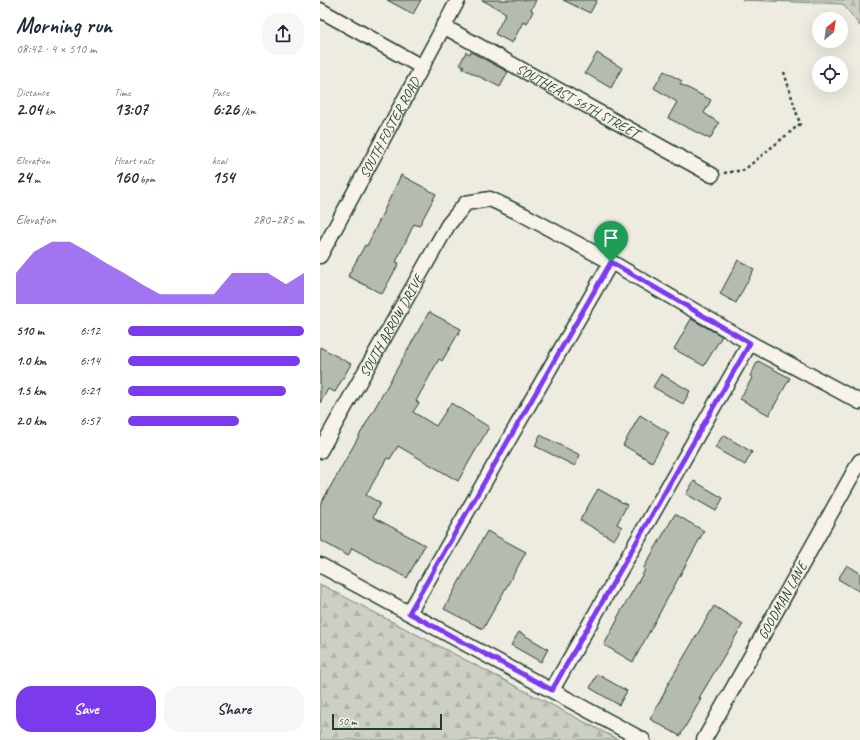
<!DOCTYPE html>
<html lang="en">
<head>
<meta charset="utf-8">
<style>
  :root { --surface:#fff; --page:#f6f6f7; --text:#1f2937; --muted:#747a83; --accent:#7c3aed }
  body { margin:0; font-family:Caveat,sans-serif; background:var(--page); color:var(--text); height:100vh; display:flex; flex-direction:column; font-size:15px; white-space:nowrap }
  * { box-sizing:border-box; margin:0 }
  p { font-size:13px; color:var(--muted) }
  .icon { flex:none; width:22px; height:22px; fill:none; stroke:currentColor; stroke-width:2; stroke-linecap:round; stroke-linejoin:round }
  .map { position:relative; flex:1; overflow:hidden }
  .side { display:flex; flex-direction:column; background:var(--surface); width:320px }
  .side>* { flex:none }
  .needle { width:26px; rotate:29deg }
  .fabs { position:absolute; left:492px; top:12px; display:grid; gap:8px }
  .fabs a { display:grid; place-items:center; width:36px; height:36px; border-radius:50%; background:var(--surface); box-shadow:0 4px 16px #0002; font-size:20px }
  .scale { position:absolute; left:12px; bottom:10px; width:110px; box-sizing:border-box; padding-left:4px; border:2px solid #1f3d34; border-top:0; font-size:11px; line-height:14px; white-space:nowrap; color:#1f3d34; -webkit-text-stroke:3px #f7f3e8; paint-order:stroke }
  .pin { position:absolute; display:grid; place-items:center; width:34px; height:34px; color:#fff; margin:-41px -17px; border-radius:50% 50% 50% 0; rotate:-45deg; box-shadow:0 0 4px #0007 }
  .pin .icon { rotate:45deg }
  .round { display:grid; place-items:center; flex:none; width:42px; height:42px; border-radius:16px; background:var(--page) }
  .head { display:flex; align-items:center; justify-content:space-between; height:68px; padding:0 16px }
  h1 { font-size:22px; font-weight:600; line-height:30px }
  .metrics { display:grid; grid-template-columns:repeat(3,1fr); gap:6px; height:68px; padding:4px 16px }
  .metrics div { display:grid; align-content:center }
  .metrics b { font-size:17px; font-weight:600 }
  .metrics small { font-size:11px; font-weight:400 }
  .metrics p { font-size:11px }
  .chart { height:112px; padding:8px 16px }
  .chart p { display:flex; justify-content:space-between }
  .chart svg { width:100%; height:72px; margin-top:4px; fill:var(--accent); opacity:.7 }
  .primary-button { display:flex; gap:8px; margin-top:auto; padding:8px 16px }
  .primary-button a { flex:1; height:46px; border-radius:16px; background:var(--accent); color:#fff; font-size:16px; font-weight:600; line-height:46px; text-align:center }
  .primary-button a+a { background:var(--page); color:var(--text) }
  ul { padding:0 16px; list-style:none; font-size:13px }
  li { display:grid; grid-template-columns:64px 48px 1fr; align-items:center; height:30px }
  li i { height:10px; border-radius:5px; background:var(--accent) }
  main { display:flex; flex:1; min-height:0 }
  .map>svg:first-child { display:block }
</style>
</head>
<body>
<main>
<section class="side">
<div class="head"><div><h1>Morning run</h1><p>08:42 · 4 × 510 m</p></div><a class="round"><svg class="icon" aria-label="share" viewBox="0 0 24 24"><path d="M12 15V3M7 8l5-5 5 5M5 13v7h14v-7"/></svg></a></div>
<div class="metrics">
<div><p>Distance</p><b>2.04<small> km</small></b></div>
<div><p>Time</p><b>13:07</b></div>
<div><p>Pace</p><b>6:26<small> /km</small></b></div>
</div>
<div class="metrics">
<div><p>Elevation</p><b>24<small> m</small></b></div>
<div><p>Heart rate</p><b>160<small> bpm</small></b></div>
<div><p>kcal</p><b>154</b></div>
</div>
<div class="chart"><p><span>Elevation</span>280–285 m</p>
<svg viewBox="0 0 160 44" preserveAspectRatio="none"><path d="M0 44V25L10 12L20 6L30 6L40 12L50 19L60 25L70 32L80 38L90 38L100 38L110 38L120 25L130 25L140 25L150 32L160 25V44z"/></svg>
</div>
<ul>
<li><b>510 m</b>6:12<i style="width:100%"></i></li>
<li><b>1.0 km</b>6:14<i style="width:98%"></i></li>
<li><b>1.5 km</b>6:21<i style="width:90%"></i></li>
<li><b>2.0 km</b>6:57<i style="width:63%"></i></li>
</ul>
<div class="primary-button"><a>Save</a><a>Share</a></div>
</section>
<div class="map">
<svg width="540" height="740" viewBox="0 0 540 740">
  <defs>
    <pattern id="forest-firs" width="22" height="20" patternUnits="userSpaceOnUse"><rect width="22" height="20" fill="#cccfc4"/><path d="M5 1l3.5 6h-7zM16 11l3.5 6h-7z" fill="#afb3a9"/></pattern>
  </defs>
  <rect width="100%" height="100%" fill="#eeece1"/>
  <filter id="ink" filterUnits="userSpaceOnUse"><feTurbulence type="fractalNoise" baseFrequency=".025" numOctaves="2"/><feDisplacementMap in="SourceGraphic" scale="8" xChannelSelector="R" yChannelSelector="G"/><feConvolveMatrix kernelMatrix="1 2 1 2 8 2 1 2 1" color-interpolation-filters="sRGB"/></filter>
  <g filter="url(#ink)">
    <g fill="url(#forest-firs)" stroke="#76867c">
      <path d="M422,0H540V26L523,4Z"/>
      <path d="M0,584L299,740H0Z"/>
    </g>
    <g fill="#b5bbb0" stroke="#1f3d34">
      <path d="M67,0H101L93,14Z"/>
      <path d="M162,0H216L211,10L213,11L207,24L203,22L192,43L175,34L186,13Z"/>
      <path d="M243,0H277L270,13Z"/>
      <path d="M146,52L150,54L151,52L188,72L180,87L142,68L144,66L140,64Z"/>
      <path d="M277,53L302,68L291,88L265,73Z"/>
      <path d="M344,71L362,81L360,84L391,100L384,113L399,123L390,139L348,118L357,102L334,88Z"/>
      <path d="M81,175L116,194L99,226L94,224L76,262L79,263L62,294L28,276L45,245L47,246Z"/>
      <path d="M418,260L434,269L416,303L400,294Z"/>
      <path d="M109,312L141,329L122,361L119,359L96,401L99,403L93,412L116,426L131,403L169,427L138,481L78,446L70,459L67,458L46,495L60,503L53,517L105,545L87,578L32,548L28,556L0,540V505Z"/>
      <path d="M371,319L402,336L384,366L354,349Z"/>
      <path d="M0,347L31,364L15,392L8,389L0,403Z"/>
      <path d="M438,361L470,378L449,415L420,399L432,378L430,376Z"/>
      <path d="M341,374L370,391L363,404L333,387Z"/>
      <path d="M320,415L349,433L332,462L303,445Z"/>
      <path d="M220,435L260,455L255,466L215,446Z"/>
      <path d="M403,435L432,452L425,465L395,448Z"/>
      <path d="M374,481L403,498L396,511L366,494Z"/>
      <path d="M278,489L307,505L297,524L302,527L294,540L260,520Z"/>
      <path d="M355,514L384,531L313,662L284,645L298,619L297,618L325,570L323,569Z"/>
      <path d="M167,531L206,552L163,629L124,609Z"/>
      <path d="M527,565L540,573V592L518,579Z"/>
      <path d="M394,606L423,624L379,698L381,699L360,736L330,719L346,690L345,689Z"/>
      <path d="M199,632L228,649L221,662L191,645Z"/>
      <path d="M277,674L307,691L299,705L270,688Z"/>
    </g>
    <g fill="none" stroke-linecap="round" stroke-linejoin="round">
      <defs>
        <g id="street">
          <path d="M0,10L100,66"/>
          <path id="s1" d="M123,26L392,175"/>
          <path id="s2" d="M0,256L138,0"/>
          <path id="s3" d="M0,451L128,225L146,203L170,199L204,215L291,262L430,343L540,402"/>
          <path d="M0,565L323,740"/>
          <path d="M89,613L291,262"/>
          <path d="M232,690L430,343"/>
          <path id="s4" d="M384,740L540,461"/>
        </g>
      </defs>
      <use href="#street" stroke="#1f3d34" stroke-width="17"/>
      <path stroke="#1f3d34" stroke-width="2.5" stroke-dasharray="3 3" stroke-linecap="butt" d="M404,173L424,170L480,124L464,72"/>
      <use href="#street" stroke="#f7f3e8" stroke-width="14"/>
    </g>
  </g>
  <g fill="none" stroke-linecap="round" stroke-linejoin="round" filter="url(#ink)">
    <defs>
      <path id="route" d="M291,262L430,343L232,690L89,613Z"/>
    </defs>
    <use href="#route" stroke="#fff" stroke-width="8"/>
    <use href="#route" stroke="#7c3aed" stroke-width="5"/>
  </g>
  <g text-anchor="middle" stroke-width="3.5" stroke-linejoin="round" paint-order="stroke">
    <g font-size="14" fill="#1f3d34" stroke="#f7f3e8">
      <text dy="5" stroke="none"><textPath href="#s1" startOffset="154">SOUTHEAST 56TH STREET</textPath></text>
      <text dy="5" stroke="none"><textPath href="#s2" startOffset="146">SOUTH FOSTER ROAD</textPath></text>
      <text dy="5" stroke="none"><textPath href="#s3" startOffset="144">SOUTH ARROW DRIVE</textPath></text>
      <text dy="5" stroke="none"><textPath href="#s4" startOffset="160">GOODMAN LANE</textPath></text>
    </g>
  </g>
</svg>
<div class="fabs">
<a><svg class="needle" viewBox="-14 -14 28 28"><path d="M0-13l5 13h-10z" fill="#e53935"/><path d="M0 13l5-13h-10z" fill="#747a83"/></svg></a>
<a><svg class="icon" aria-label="locate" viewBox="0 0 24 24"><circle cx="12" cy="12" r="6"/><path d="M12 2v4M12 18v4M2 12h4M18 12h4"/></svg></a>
</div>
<div class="scale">50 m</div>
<div class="pin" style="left:291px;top:262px;background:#1e9e55"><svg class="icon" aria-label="arrive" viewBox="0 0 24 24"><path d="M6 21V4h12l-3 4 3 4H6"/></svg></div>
</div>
</main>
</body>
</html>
